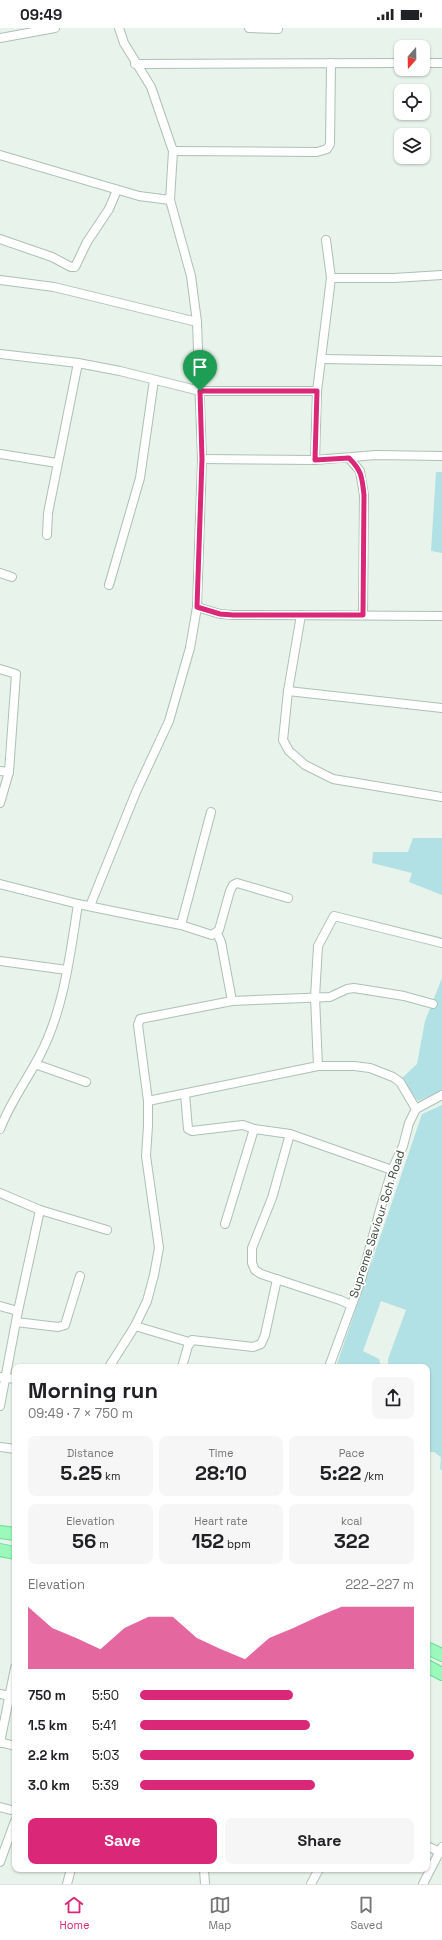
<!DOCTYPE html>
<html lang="en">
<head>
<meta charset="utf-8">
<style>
  :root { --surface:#fff; --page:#f6f6f6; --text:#202124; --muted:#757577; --line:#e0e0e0; --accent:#db2777 }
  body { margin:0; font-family:"Space Grotesk",sans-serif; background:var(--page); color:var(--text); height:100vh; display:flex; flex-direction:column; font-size:15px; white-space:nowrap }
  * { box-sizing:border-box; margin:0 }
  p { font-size:13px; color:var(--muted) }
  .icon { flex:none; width:22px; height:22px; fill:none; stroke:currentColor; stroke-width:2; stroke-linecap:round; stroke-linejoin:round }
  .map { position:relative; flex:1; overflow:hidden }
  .side { position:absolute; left:12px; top:1336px; width:418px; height:508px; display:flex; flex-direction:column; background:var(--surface); border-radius:8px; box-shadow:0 1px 3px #0004 }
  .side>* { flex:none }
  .needle { width:26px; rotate:200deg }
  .tools { position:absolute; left:394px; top:12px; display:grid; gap:8px }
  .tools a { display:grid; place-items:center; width:36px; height:36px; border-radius:8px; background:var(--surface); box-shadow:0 1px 3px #0004; font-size:20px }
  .pin { position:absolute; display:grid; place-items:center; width:34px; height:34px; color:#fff; margin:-41px -17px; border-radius:50% 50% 50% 0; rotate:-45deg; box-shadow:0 0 4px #0007 }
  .pin .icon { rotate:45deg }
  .round { display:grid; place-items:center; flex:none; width:42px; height:42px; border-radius:8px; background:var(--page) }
  .overview { display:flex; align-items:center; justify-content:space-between; height:68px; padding:0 16px }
  h1 { font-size:22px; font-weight:800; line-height:30px }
  .metrics { display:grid; grid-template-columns:repeat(3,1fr); gap:6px; height:68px; padding:4px 16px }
  .metrics div { display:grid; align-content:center; border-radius:8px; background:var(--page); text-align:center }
  .metrics b { font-size:20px; font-weight:800 }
  .metrics small { font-size:11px; font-weight:400 }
  .metrics p { font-size:11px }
  .chart { height:112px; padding:8px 16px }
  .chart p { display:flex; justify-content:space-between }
  .chart svg { width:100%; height:72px; margin-top:4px; fill:var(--accent); opacity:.7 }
  .button { display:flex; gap:8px; margin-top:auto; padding:8px 16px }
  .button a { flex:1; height:46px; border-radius:8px; background:var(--accent); color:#fff; font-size:16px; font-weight:800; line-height:46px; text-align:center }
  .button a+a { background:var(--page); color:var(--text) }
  ul { padding:0 16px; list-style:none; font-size:13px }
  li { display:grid; grid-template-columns:64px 48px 1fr; align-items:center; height:30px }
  li i { height:10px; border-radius:5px; background:var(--accent) }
  .status { display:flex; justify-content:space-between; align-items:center; height:28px; padding:0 20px; background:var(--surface); direction:ltr }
  .status svg { height:11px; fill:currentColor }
  .tabs { display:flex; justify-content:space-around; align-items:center; height:56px; border-top:1px solid var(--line); background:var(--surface); font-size:11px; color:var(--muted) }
  .tabs a { display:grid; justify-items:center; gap:2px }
  .tabs .active { color:var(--accent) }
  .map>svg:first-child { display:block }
</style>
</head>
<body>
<div class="status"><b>09:49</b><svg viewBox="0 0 49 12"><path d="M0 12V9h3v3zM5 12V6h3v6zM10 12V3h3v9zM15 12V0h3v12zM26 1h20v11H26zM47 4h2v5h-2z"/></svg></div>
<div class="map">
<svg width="442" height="1856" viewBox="0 0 442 1856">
  <rect width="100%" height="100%" fill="#e7f3eb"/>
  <g fill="#b2e1e5">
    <path d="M436,444H442V525L431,523Z"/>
    <path d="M413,810H442V867L409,854L412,845L372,835L373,824H408Z"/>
    <path d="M442,950V1063L418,1073L401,1051L417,1036L425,993Z"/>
    <path d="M442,1077V1442L440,1441L441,1429L434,1424H427V1339H388V1331L406,1282L381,1273L363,1323L379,1331L381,1339H336L422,1086Z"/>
  </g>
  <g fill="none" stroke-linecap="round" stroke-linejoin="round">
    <defs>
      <g id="street">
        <path d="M249,0L278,1"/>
        <path d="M0,10L55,0"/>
        <path d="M423,35H442"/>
        <path d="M135,36L401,35"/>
        <path d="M173,123L317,124L327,121L330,116L331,35"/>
        <path d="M0,127L139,168L170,172"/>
        <path d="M0,211L52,229L71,239H75L87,214L109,181L117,162"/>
        <path d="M331,250H394L442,247"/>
        <path d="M0,252L54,259L197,294"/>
        <path d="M0,326L78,335L120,343L200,363H317"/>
        <path d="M322,331L442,333"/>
        <path d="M0,426L57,435"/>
        <path d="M349,430L360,443L364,467L363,587"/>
        <path d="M202,431L315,432L376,427L442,428"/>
        <path d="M315,432L317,363L331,250L326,212"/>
        <path d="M47,507L48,485L78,335"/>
        <path d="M0,545L12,549"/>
        <path d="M109,557L140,450L154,352"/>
        <path d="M197,579L220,586L233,587L442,588"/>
        <path d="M301,587L288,663L283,712L289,723L305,737L333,751L442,769"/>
        <path d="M0,641L16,646L9,744L0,775"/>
        <path d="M288,663L442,680"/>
        <path d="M0,743L9,744"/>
        <path d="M0,856L78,876L181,897L212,907L219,902L230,863L233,857L237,855L288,870"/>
        <path d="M90,878L136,764L169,693L190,620L197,579L202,431L197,294L191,248L170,172L173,123L151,59L124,15L119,0"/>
        <path d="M181,897L211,784"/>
        <path d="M217,905L221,914L232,973"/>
        <path d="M0,933L67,942"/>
        <path d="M35,1036L86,1054"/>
        <path d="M318,1038L315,969L318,918L334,888L442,915"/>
        <path d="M185,1066L188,1101L192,1103L243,1097L254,1101L290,1106L392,1142"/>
        <path d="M148,1073L318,1038H354L370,1040L393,1049L400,1054L416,1081"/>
        <path d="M0,1101C10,1075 26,1053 39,1029C64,982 70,927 78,876"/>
        <path d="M290,1106L272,1170L252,1220V1235L255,1242L261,1246L340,1272L351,1277"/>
        <path d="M0,1165L40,1182L107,1202"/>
        <path d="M225,1196L254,1101"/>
        <path d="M0,1278L18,1283"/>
        <path d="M16,1294L58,1299L65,1297L80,1248"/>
        <path d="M135,1298L189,1314"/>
        <path d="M109,1339L135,1298L147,1273L154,1247L159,1220L146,1128L148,1098V1073L138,997L140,991L232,973L330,969L347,961L354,960L404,968L433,976"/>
        <path d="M182,1339L188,1318L192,1312L253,1319L261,1316L265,1307L277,1251"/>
        <path d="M329,1339L361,1252L380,1182L392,1142L403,1118L409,1095L416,1081L442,1067"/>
        <path d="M0,1349L15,1351"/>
        <path d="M0,1378L18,1283L40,1182"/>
        <path d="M0,1419L15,1421"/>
        <path d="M0,1666L15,1669"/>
        <path d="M0,1714L15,1718"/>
        <path d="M0,1715L15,1640"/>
        <path d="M0,1779L15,1783"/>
        <path d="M427,1818L442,1825"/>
        <path d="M0,1834L15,1793"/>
        <path d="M204,1841L205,1856"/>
        <path d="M67,1856L71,1841"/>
        <path d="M311,1856L319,1841"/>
        <path d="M423,1856L442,1819"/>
      </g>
      <g id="primary">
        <path d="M0,1504L15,1506"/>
        <path d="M0,1522L15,1525"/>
        <path d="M427,1620L442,1627"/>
        <path d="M427,1638L442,1646"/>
      </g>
    </defs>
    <use href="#street" stroke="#adc1b3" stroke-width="10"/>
    <use href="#primary" stroke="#6ade90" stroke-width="14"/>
    <use href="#street" stroke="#fff" stroke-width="8"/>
    <use href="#primary" stroke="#9af9bb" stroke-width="12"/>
  </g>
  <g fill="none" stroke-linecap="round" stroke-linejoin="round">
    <defs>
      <path id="route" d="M200,363H317L315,432L349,430C362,443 362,449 364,467L363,587H233L220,586L197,579L202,431Z"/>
    </defs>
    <use href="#route" stroke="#fff" stroke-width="8"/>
    <use href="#route" stroke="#db2777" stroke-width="5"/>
  </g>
  <g text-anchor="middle" stroke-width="3.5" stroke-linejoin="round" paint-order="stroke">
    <g font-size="12" fill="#37463a" stroke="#fff">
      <text transform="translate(377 1196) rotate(-72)" y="4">Supreme Saviour Sch Road</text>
    </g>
  </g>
</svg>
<div class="tools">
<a><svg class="needle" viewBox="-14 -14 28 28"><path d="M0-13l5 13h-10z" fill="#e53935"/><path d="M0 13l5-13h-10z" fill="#757577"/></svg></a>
<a><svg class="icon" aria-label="locate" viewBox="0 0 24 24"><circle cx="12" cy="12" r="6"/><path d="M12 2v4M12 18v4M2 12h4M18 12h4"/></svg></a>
<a><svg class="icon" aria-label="layers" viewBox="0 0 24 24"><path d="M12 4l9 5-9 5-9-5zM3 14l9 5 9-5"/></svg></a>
</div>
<div class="pin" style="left:200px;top:363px;background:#1e9e55"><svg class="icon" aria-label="arrive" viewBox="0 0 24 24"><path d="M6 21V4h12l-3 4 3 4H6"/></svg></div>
<section class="side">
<div class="overview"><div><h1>Morning run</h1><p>09:49 · 7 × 750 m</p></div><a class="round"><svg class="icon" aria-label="share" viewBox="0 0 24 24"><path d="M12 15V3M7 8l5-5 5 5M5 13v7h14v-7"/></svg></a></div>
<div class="metrics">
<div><p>Distance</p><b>5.25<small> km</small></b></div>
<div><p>Time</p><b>28:10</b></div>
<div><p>Pace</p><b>5:22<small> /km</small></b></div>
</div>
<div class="metrics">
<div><p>Elevation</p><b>56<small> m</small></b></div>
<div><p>Heart rate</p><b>152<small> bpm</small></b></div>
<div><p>kcal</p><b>322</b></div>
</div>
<div class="chart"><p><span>Elevation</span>222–227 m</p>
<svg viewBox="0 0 160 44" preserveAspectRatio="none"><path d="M0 44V6L10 19L20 25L30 32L40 19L50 12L60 12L70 25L80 32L90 38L100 25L110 19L120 12L130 6L140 6L150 6L160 6V44z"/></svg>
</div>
<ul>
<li><b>750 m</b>5:50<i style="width:56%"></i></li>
<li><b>1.5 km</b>5:41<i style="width:62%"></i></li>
<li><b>2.2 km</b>5:03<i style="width:100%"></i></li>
<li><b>3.0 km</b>5:39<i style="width:64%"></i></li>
</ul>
<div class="button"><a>Save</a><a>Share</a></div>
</section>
</div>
<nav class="tabs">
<a class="active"><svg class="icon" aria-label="home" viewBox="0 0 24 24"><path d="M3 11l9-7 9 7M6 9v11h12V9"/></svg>Home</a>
<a><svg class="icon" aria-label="map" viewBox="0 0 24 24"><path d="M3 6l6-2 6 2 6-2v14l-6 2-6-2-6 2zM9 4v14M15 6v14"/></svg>Map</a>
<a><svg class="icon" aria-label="saved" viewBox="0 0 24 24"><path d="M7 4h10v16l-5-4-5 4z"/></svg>Saved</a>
</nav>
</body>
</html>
